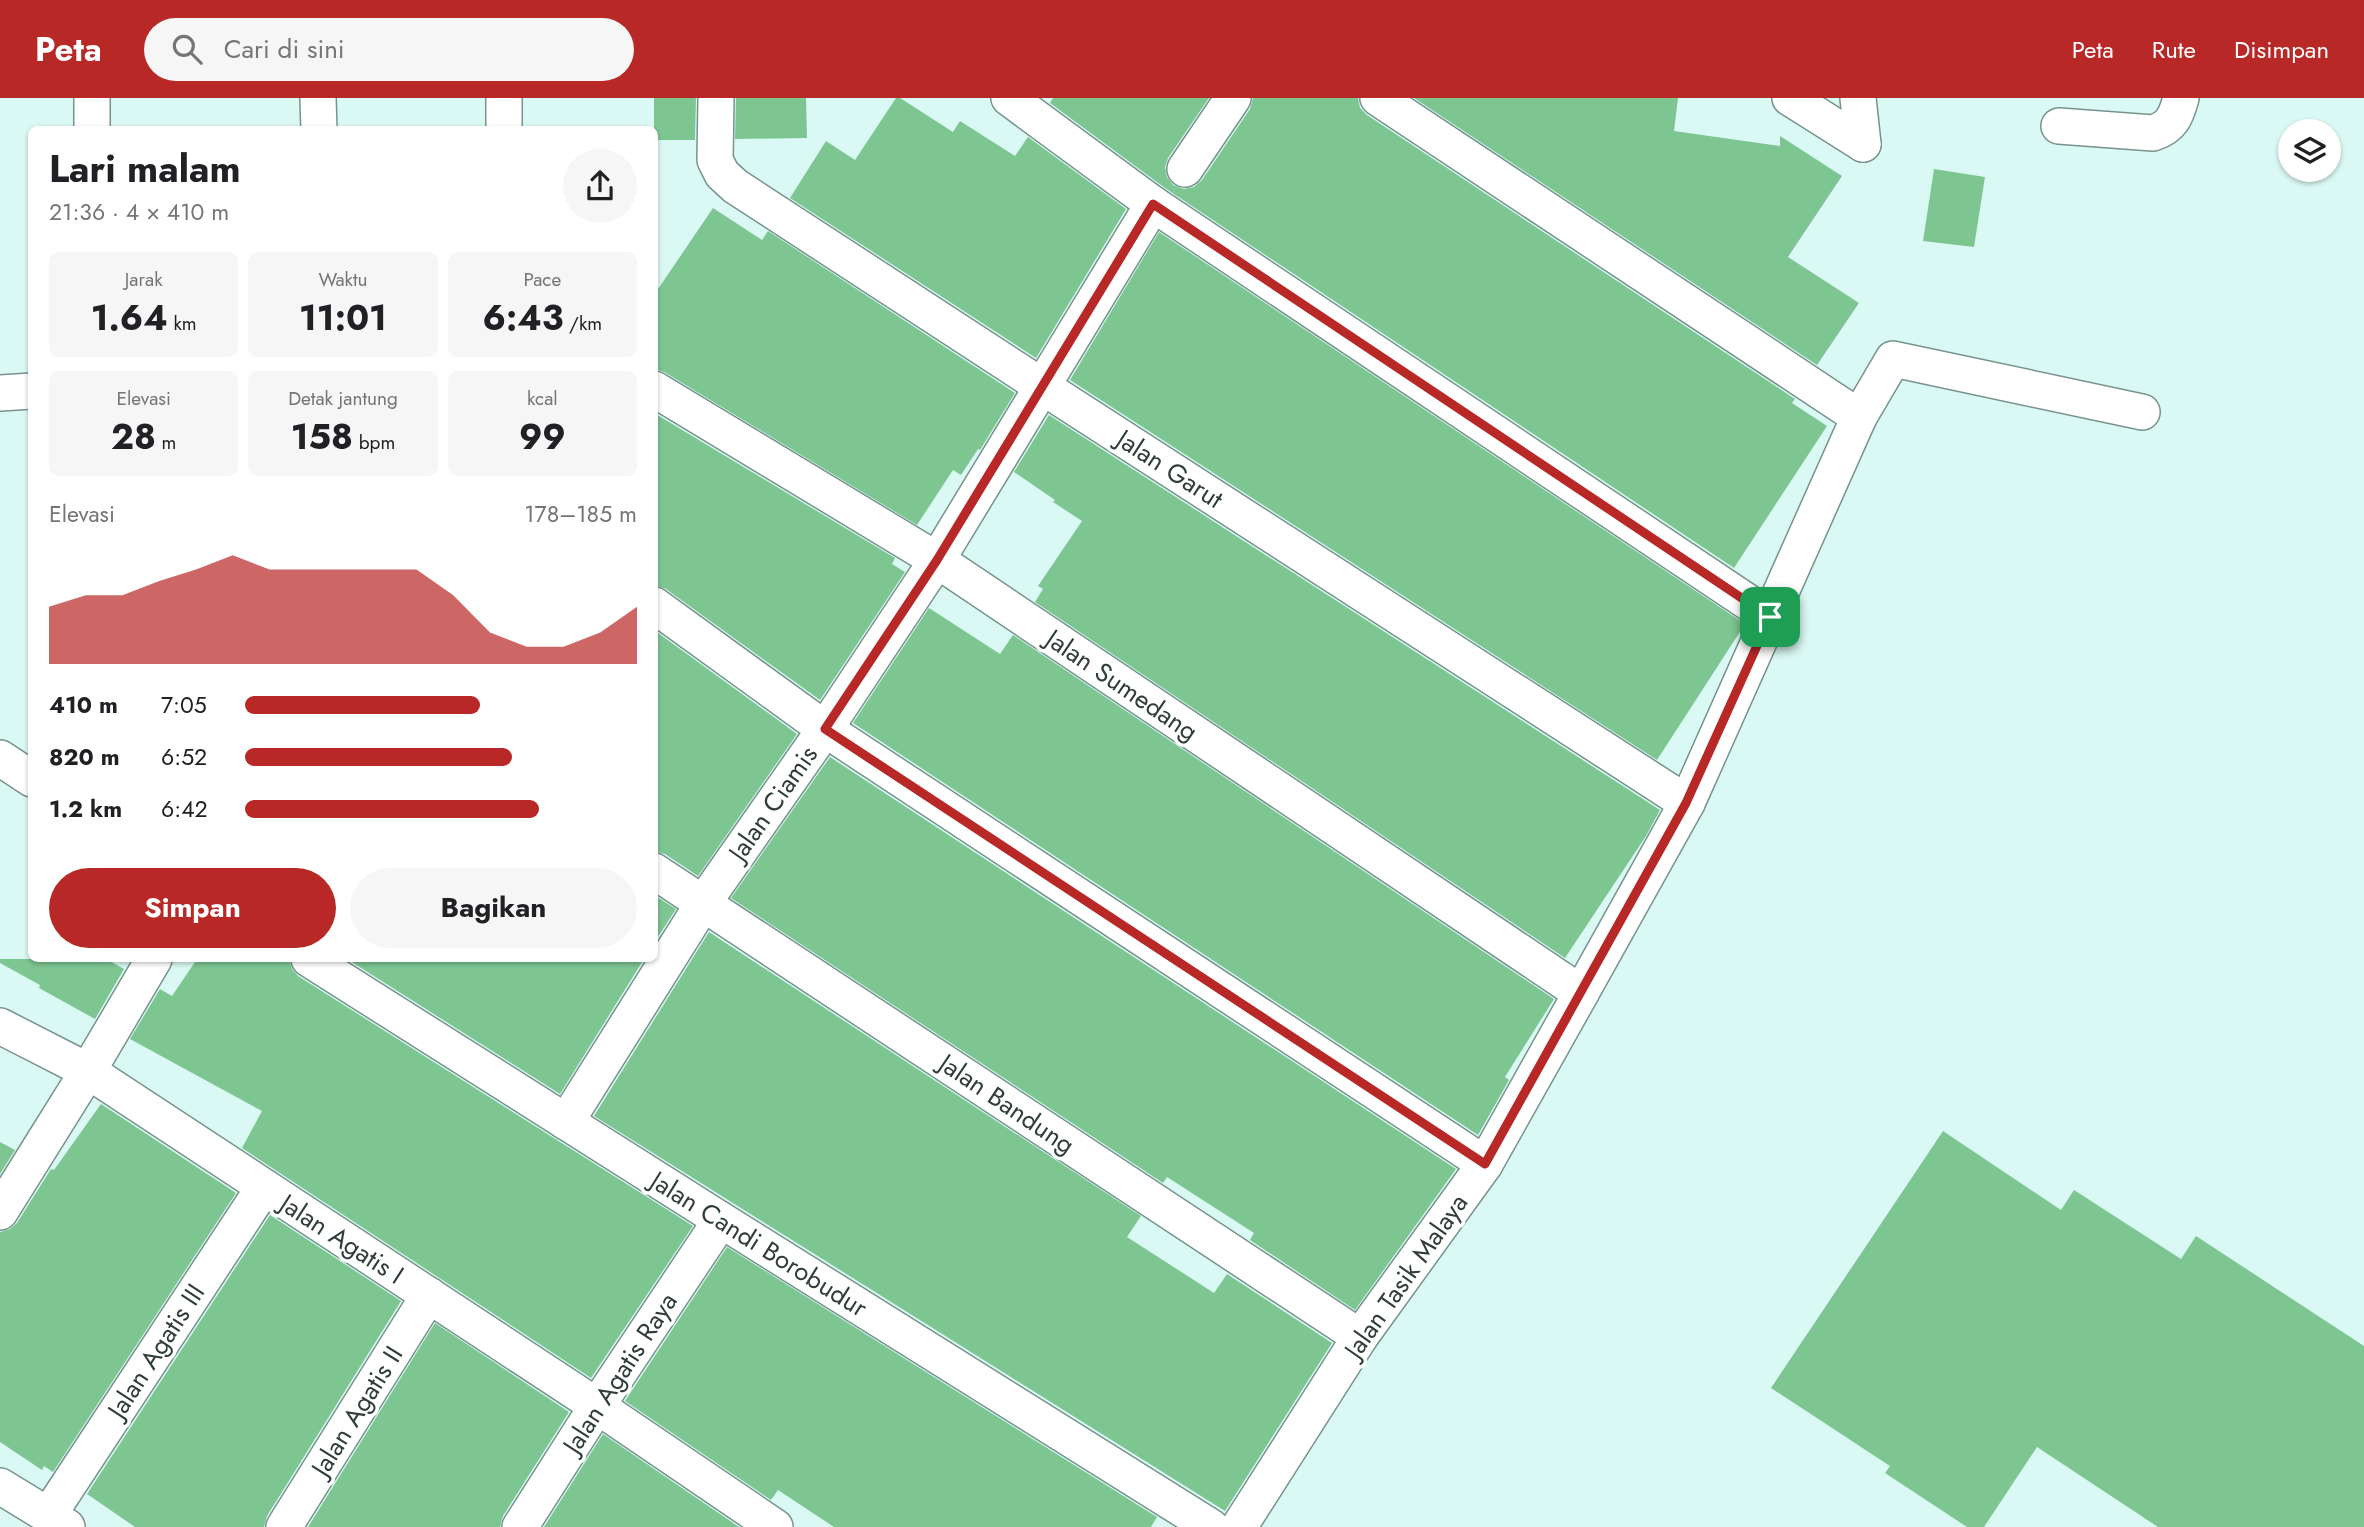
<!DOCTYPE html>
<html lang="id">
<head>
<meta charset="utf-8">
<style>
  :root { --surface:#fff; --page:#f6f6f6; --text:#202124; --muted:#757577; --accent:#b72826 }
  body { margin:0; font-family:Jost,sans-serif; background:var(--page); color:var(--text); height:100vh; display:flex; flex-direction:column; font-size:26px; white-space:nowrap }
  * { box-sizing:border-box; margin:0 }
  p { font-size:23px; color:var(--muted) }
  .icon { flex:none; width:38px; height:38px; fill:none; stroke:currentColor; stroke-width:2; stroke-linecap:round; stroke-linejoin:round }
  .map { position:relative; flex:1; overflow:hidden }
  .panel { position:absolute; left:28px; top:28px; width:630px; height:836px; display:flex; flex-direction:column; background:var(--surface); border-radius:10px; box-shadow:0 2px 5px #0004 }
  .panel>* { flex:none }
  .controls { position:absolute; left:2278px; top:21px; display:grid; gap:14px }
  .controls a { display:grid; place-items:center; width:63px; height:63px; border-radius:50%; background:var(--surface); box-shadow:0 2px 5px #0004; font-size:35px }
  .pin { position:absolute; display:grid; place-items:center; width:60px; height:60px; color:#fff; margin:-30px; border-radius:14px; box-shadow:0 4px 10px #0006 }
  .round { display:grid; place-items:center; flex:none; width:74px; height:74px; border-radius:37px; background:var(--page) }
  .overview { display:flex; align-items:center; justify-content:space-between; height:119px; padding:0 21px }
  h1 { font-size:38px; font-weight:700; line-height:52px }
  .metrics { display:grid; grid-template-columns:repeat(3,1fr); gap:10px; height:119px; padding:7px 21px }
  .metrics div { display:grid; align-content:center; border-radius:10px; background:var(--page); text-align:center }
  .metrics b { font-size:35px; font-weight:700 }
  .metrics small { font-size:19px; font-weight:400 }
  .metrics p { font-size:19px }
  .chart { height:196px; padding:14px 21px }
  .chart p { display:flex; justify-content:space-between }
  .chart svg { width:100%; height:126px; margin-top:7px; fill:var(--accent); opacity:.7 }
  .button { display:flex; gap:14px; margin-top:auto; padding:14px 21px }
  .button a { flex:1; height:80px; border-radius:42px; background:var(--accent); color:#fff; font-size:28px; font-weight:700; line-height:80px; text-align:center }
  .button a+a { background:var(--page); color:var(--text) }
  ul { padding:0 21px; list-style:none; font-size:23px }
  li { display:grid; grid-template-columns:112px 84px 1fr; align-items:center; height:52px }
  li i { height:18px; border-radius:9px; background:var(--accent) }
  header { display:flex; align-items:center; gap:42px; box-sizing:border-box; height:98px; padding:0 35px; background:var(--accent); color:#fff }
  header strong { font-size:33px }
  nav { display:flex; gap:38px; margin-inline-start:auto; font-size:24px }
  .search { width:490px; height:63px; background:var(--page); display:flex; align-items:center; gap:18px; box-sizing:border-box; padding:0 24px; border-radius:38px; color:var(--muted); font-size:26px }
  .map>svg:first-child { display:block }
</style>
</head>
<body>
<header>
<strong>Peta</strong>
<div class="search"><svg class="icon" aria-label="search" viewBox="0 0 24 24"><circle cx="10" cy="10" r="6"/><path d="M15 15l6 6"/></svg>Cari di sini</div>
<nav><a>Peta</a><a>Rute</a><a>Disimpan</a></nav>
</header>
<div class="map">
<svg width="2364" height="1429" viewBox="0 0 2364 1429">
  <rect width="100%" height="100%" fill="#dbf9f4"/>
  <g fill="#7dc692">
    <path d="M654,0H696L695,42H654Z"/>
    <path d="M736,0H806L807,40L735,41Z"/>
    <path d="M896,0H900L953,34L960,23L1015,58L1028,39L1126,111L1036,260L790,100L826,43L855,62Z"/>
    <path d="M1053,0H1209L1168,60L1165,69L1167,79L1173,87L1184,91L1194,89L1202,82L1250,11L1253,0H1358L1360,10L1367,17L1795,301L1792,305L1827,328L1734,470L1165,90L1050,5Z"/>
    <path d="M1414,0H1678L1674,33L1780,48V38L1842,78L1788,159L1859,205L1817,267Z"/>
    <path d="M1934,71L1985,79L1974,149L1923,143Z"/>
    <path d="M713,110L762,142L768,133L1015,295L980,352L978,351L961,377L953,372L917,427L664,274L654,271V197Z"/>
    <path d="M1159,134L1745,526L1657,662L1070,282Z"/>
    <path d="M654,315L895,460L892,466L905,474L820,602L666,491L654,487Z"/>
    <path d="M1049,317L1660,712L1646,738L1565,860L1035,504L1043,491L1038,488L1082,423L1053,404L1055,402L1014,374Z"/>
    <path d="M929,510L1000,556L1013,537L1554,901L1505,979L1509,982L1478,1037L853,625Z"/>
    <path d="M654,532L797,636L698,778L665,756L654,753Z"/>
    <path d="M830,659L1456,1071L1355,1212L1250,1142L1254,1135L1167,1079L1163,1085L731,800Z"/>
    <path d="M654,797L676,811L654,845Z"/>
    <path d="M709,834L1141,1118L1127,1139L1214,1195L1227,1176L1332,1245L1225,1413L594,1018Z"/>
    <path d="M0,861H106L124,871L95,921L39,890L40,887L0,865Z"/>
    <path d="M197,861H289L292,871L298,878L693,1128L591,1280L242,1050L262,1013L130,941L160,891L172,898Z"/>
    <path d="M347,861H644L560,996Z"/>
    <path d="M101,1006L236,1095L53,1374L44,1368L42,1372L0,1344V1134L10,1131L17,1125L51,1071L54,1072Z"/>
    <path d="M1943,1033L2061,1112L2074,1092L2181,1161L2196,1138L2364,1248V1429H2158L2037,1349L1984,1429H1967L1885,1375L1890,1368L1771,1290Z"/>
    <path d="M0,1044L15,1052L0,1076Z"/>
    <path d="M270,1117L401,1203L267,1418L264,1429H135L87,1396Z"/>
    <path d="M727,1149L1157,1419L1151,1429H834L778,1392L771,1402L625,1303Z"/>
    <path d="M435,1225L569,1314L503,1418L500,1429H308Z"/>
    <path d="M603,1336L739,1429H544Z"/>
  </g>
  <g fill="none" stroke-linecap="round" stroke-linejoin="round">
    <defs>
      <g id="street">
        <path d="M92,0V32"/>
        <path d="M318,0L319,32"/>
        <path d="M716,0L715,62L722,76L735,88L1043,289L1687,705"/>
        <path d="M1009,0L1153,106L1770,519"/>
        <path d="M1378,0L1859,319"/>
        <path d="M1790,0L1863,46"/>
        <path d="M1858,0L1863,46"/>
        <path d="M2059,28L2153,35C2172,29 2176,18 2181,0"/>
        <path d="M504,32V0"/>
        <path d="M1185,71L1233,0"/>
        <path d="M654,291L937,462L1581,895"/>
        <path d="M0,295L32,293"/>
        <path d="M654,507L825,631L1485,1066"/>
        <path d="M0,660L32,681"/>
        <path d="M654,773L1360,1239"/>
        <path d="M309,861L721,1122L1211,1429"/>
        <path d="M0,928L88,973L597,1308L775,1429"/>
        <path d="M566,1024L704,804L825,631L937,462L1153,106"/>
        <path d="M0,1114L88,973L154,861"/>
        <path d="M0,1388L67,1429"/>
        <path d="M48,1418L264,1089"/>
        <path d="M284,1429L429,1197"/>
        <path d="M520,1429L597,1308L721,1122"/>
        <path d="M1239,1429L1360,1239L1485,1066L1581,895L1687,705L1859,319L1893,261L2142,314"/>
      </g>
    </defs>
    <use href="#street" stroke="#77938e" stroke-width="38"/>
    <use href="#street" stroke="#fff" stroke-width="35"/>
  </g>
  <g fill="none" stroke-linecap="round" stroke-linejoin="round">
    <defs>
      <path id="route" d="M1153,106L1770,519L1686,705L1485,1066L825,631L937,462Z"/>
    </defs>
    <use href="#route" stroke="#fff" stroke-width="14"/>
    <use href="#route" stroke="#b72826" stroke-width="9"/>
  </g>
  <g text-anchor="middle" stroke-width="7" stroke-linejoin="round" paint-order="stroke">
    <g font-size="26" fill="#313d3b" stroke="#fff">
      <text transform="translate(1170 371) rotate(33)" y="9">Jalan Garut</text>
      <text transform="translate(1122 587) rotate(34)" y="9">Jalan Sumedang</text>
      <text transform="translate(773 705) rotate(-55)" y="9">Jalan Ciamis</text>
      <text transform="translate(1007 1006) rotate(34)" y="9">Jalan Bandung</text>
      <text transform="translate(342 1141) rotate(33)" y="9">Jalan Agatis I</text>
      <text transform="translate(759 1146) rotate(32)" y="9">Jalan Candi Borobudur</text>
      <text transform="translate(1406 1178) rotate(-55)" y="9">Jalan Tasik Malaya</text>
      <text transform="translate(156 1253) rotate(-57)" y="9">Jalan Agatis III</text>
      <text transform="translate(620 1275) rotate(-57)" y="9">Jalan Agatis Raya</text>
      <text transform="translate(357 1313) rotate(-58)" y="9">Jalan Agatis II</text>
    </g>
  </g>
</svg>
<div class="controls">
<a><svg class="icon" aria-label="layers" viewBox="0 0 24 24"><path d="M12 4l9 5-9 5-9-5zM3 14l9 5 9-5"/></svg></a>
</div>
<div class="pin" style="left:1770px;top:519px;background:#1e9e55"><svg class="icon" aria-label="arrive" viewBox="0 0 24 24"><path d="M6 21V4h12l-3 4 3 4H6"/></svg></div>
<section class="panel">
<div class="overview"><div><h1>Lari malam</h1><p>21:36 · 4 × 410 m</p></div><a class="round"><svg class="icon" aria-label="share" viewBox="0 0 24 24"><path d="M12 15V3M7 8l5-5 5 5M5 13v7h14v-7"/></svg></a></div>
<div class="metrics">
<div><p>Jarak</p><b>1.64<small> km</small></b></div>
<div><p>Waktu</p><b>11:01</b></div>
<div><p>Pace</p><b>6:43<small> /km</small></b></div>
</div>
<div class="metrics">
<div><p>Elevasi</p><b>28<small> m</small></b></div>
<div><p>Detak jantung</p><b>158<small> bpm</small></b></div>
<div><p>kcal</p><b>99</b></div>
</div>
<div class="chart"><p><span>Elevasi</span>178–185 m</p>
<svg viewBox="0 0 160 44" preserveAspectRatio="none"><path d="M0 44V24L10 20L20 20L30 15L40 11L50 6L60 11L70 11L80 11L90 11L100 11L110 20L120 33L130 38L140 38L150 33L160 24V44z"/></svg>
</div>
<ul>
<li><b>410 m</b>7:05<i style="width:60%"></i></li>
<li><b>820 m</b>6:52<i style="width:68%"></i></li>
<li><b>1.2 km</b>6:42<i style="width:75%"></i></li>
</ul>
<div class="button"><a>Simpan</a><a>Bagikan</a></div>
</section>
</div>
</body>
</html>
